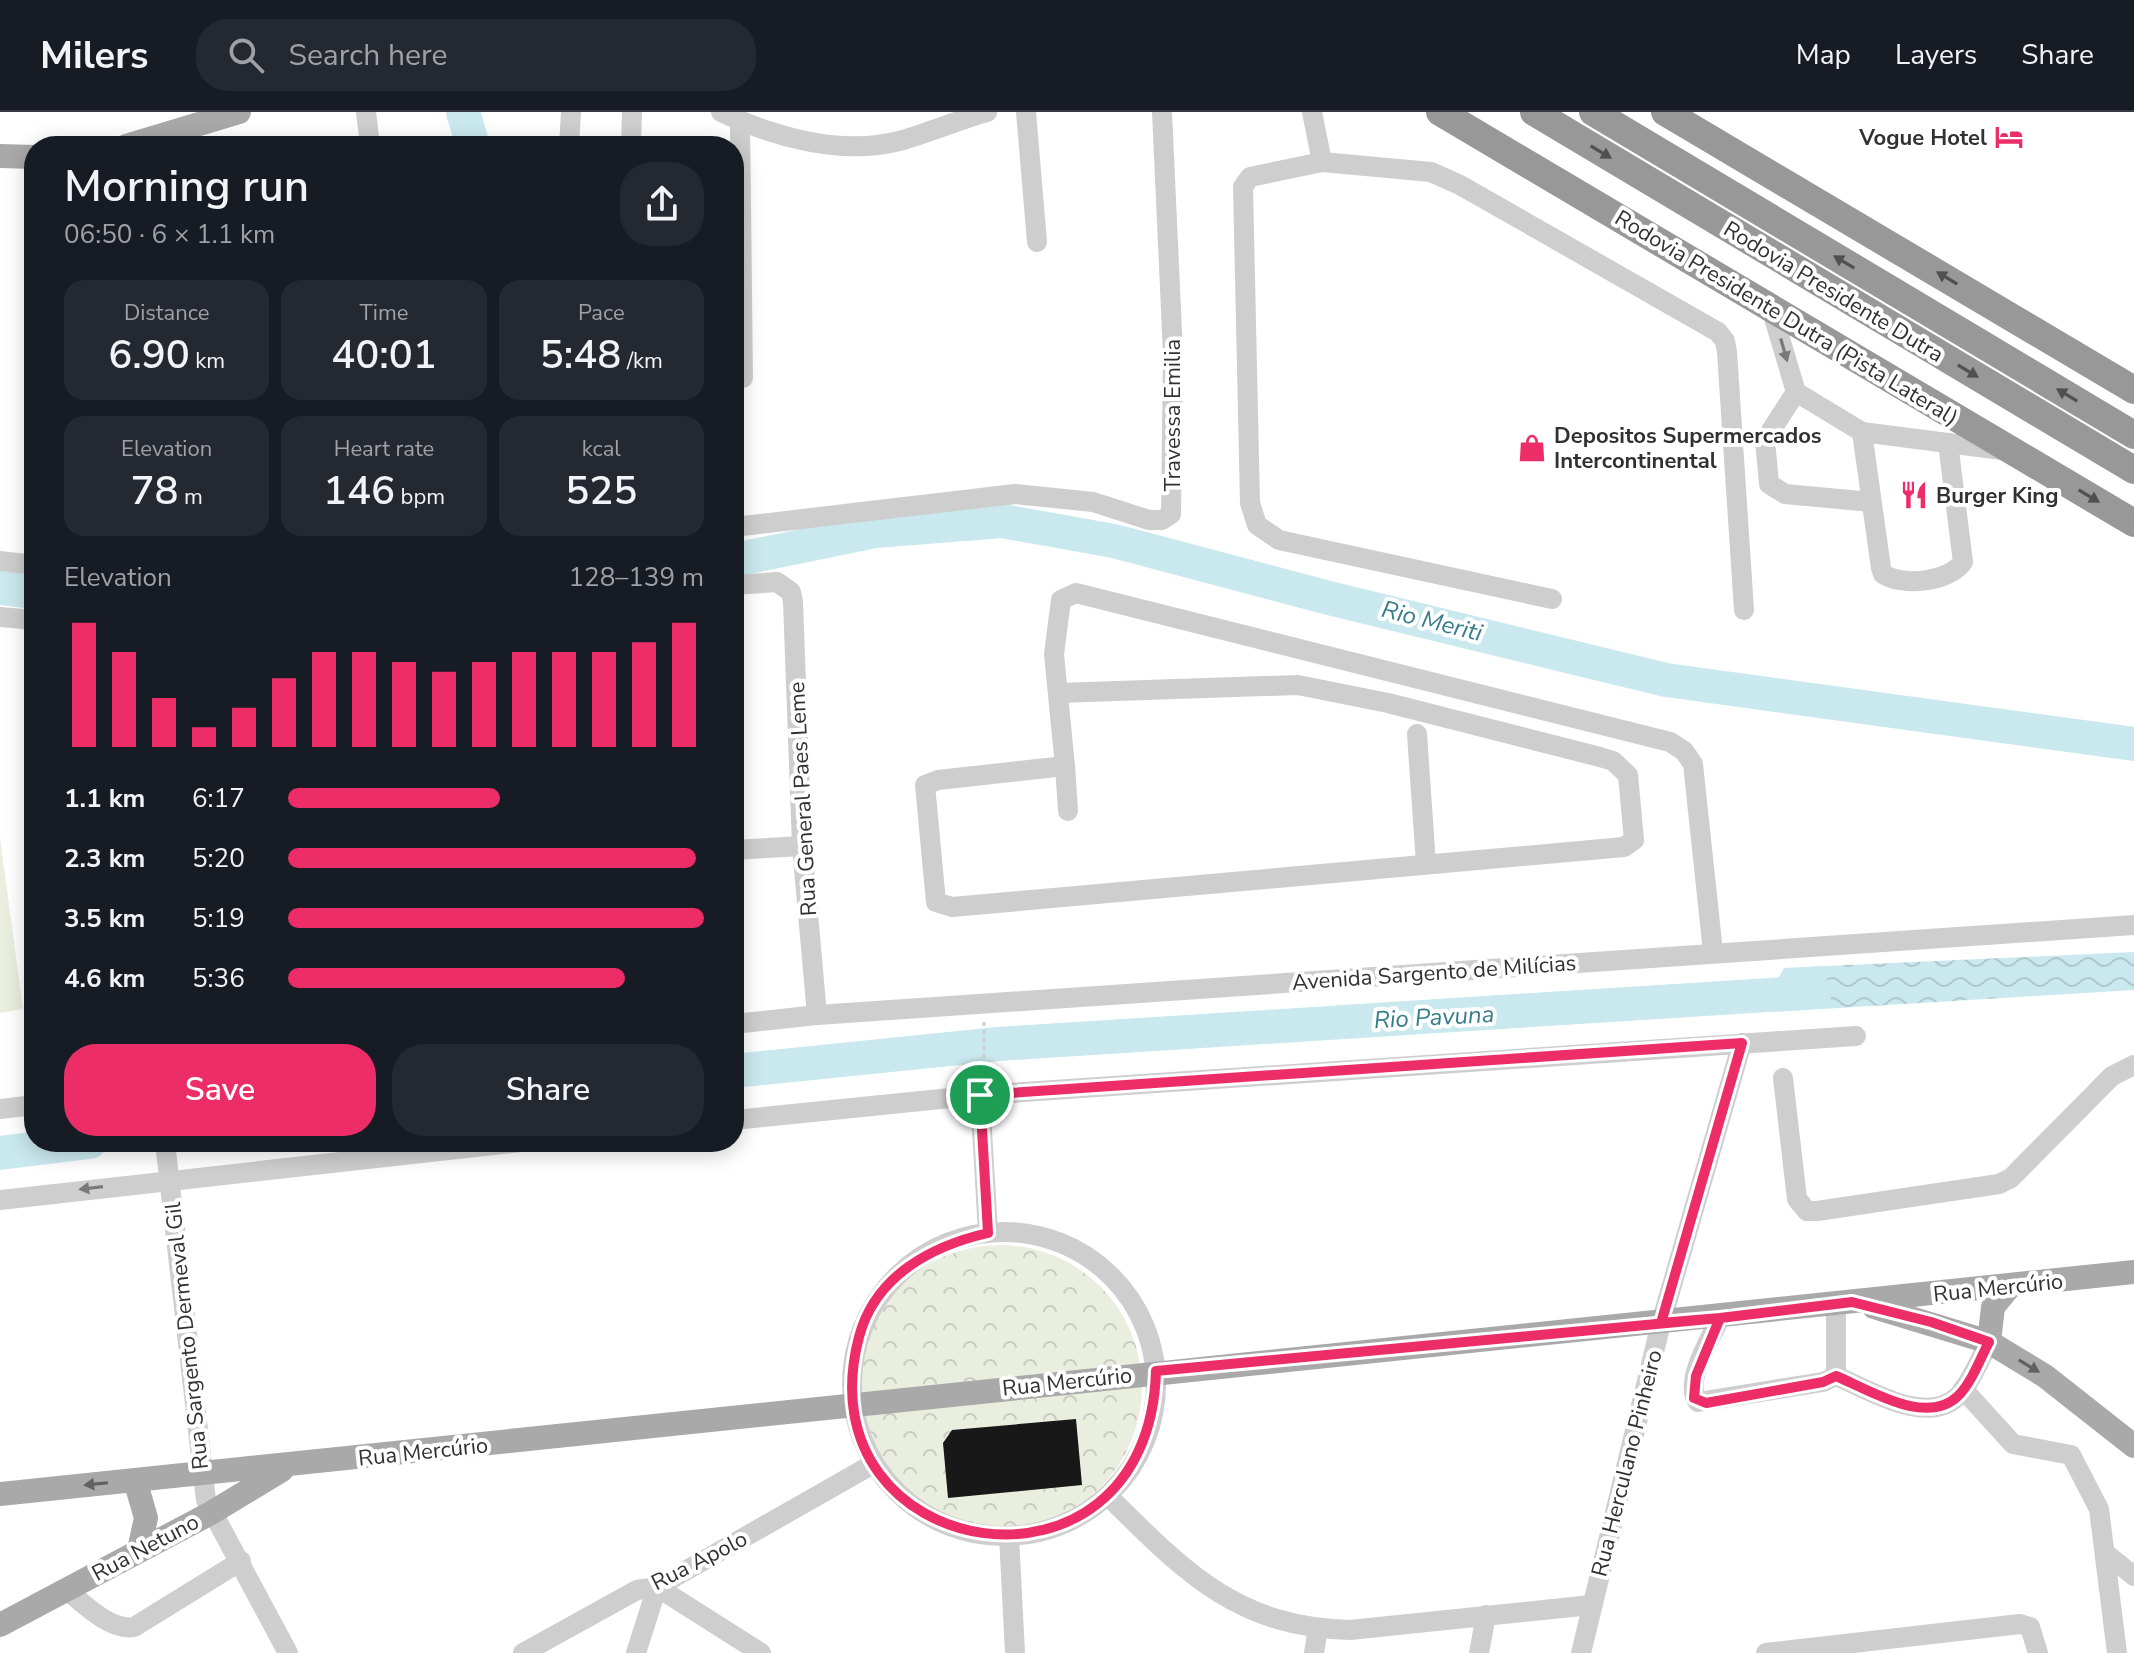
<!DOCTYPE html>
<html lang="en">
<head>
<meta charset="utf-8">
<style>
  :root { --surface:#171b24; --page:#242831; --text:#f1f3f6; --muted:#9ea1a6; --line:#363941; --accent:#ed2d68 }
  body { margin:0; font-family:"Nunito Sans",sans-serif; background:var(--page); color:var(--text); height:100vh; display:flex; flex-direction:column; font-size:30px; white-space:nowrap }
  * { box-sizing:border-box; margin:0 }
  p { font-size:26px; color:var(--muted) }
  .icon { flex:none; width:44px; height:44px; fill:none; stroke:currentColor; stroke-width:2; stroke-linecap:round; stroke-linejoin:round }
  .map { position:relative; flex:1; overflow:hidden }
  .sheet { position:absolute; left:24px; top:24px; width:720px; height:1016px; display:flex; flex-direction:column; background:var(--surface); border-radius:32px; box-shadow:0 4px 20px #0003 }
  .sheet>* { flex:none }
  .pin { position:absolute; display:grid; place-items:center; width:68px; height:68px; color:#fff; margin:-34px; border:4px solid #fff; border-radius:50%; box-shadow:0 2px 8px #0007 }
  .round { display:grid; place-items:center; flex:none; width:84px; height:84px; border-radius:32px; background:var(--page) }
  .summary { display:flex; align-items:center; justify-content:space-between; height:136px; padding:0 40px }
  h1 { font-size:44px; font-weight:600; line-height:60px }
  .metrics { display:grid; grid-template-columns:repeat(3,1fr); gap:12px; height:136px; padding:8px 40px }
  .metrics div { display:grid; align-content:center; border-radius:20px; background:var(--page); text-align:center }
  .metrics b { font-size:40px; font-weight:600 }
  .metrics small { font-size:22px; font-weight:400 }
  .metrics p { font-size:22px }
  .chart { height:224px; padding:16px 40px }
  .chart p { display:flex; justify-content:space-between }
  .chart svg { width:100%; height:144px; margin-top:8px; stroke:var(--accent); stroke-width:6 }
  .button { display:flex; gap:16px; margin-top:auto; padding:16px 40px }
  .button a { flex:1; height:92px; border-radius:32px; background:var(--accent); color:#fff; font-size:32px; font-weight:600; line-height:92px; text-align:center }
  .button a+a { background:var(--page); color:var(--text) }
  ul { padding:0 40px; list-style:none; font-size:26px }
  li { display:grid; grid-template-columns:128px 96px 1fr; align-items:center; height:60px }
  li i { height:20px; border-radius:10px; background:var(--accent) }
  header { display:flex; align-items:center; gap:48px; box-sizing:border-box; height:112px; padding:0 40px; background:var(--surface); border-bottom:2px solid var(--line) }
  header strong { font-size:38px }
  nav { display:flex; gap:44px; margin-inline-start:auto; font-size:28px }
  .search { width:560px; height:72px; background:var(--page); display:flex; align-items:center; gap:20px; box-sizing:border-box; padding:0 28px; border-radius:32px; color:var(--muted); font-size:30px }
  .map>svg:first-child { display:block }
</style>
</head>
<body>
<header>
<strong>Milers</strong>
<div class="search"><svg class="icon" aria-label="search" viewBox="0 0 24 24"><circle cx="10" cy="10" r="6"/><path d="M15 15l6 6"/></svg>Search here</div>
<nav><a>Map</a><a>Layers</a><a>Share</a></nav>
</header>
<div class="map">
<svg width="2134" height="1541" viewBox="0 0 2134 1541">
  <defs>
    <pattern id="park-crowns" width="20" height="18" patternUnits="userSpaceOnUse" patternTransform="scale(2)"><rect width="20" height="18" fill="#eaeedf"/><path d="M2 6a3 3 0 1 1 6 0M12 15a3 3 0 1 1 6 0" fill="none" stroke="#c9cdc0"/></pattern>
    <pattern id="water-waves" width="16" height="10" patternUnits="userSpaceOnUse" patternTransform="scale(2)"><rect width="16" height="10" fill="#cae9ee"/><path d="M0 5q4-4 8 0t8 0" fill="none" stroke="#aec8cd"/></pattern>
  </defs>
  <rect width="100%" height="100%" fill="#fff"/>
  <path fill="#eaeedf" d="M0,726L23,897L0,901Z"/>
  <circle fill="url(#park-crowns)" cx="1000" cy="1275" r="142"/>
  <path fill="url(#water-waves)" d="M2134,840V878L1772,900L1769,883L1784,856Z"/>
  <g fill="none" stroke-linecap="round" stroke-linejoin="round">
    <g stroke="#cae9ee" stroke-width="34">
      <path d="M463,0L473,34"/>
      <path d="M734,448L875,419L1002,409L1114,429L1329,486L1666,568L2134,632"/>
      <path d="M0,476L34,480"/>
      <path d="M734,959L998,932L1815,880"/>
      <path d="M0,1041L90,1030"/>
    </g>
  </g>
  <path fill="#181818" d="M1076,1307L1082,1373L948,1386L943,1331L952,1318Z"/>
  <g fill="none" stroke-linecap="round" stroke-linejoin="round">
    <path stroke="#cecece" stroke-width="3" stroke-dasharray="4 4" stroke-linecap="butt" d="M984,910V962"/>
    <g stroke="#cecece" stroke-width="20">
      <path d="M366,0L370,34"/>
      <path d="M721,0C774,25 841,44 899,29C929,21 957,8 987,0"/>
      <path d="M1026,0L1037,130"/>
      <path d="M1312,0L1322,50"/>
      <path d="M740,9L743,266"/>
      <path d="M569,34L571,0"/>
      <path d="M631,34L632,0"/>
      <path d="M1771,196L1796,280L1862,320L2002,338"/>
      <path d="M1796,280L1765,328L1769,372L1785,382L1871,390"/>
      <path d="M1862,320L1881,456L1883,462C1903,475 1949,470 1963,450L1948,331"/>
      <path d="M734,415L1015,382L1093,390L1149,408H1162L1171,402L1173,242L1162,0"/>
      <path d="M0,449L34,453"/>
      <path d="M734,473L777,470L791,480L793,490L802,734L817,903"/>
      <path d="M1552,487L1279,428L1257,413L1250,391L1243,75L1250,65L1322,50L1431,60L1460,73L1718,220L1725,229L1727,240L1744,498"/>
      <path d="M0,505L34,508"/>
      <path d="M1058,581L1298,573L1388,591L1600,645L1613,649L1628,663L1634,728L1624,735L952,795L936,790L925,673L938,668L1065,654L1054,542L1061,488L1076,481L1670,630L1684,639L1693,652L1713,840"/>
      <path d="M1417,622L1426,752"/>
      <path d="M1065,654L1068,699"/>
      <path d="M734,738L802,734"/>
      <path d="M734,912L817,903L2134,813"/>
      <path d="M1783,966L1797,1087L1807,1099H1817L1999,1072L2011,1066L2112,964L2134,953"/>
      <path d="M980,983L988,1121"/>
      <path d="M0,997L34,993"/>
      <path d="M734,1008L980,983L1856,924"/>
      <path d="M165,1030L206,1388L288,1541"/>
      <path d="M0,1088L520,1030"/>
      <circle cx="1004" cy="1272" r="152"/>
      <path d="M1720,1206C1711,1226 1683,1270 1698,1290L1823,1270L1836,1264V1192"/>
      <path d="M1836,1264C1868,1277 1926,1315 1958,1284C1971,1270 1980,1247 1989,1230"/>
      <path d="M1963,1277L2013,1332L2071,1343L2099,1397L2117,1541"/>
      <path d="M1108,1384C1184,1459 1236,1515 1350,1518L1591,1493"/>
      <path d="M1009,1424L1015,1541"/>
      <path d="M2105,1441L2134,1464"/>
      <path d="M657,1475L761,1541"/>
      <path d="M66,1478C84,1491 109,1519 134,1515L241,1449"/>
      <path d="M523,1541L637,1478L657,1475L873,1352"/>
      <path d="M636,1541L657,1475"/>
      <path d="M1314,1541L1318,1517"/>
      <path d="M1479,1541L1486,1503"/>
      <path d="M1581,1541L1661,1211L1742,931"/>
      <path d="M1766,1541L2020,1512L2030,1515L2038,1541"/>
    </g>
    <g stroke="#a9a9a9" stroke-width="24">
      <path d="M126,34L239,0"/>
      <path d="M0,44L34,45"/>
      <path d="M1874,1195L1989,1230L2045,1264L2134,1334"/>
      <path d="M1989,1230L1993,1195L2011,1173"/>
      <path d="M135,1368L146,1406L139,1438"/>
      <path d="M0,1382L2134,1160"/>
      <path d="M0,1513L211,1401L282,1358"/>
    </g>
    <g stroke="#989898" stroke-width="28">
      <path d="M1440,0L2134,411"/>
      <path d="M1534,0L2134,358"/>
      <path d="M1593,0L2134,323"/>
      <path d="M1665,0L2134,278"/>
    </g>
  </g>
  <defs><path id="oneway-solid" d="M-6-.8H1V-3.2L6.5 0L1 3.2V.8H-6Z" transform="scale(2)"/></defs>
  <g fill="#505050">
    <use href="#oneway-solid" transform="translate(1601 40) rotate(31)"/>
    <use href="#oneway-solid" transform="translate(1844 150) rotate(-149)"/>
    <use href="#oneway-solid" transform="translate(1947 166) rotate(-149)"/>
    <use href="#oneway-solid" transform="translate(1968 259) rotate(31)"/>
    <use href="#oneway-solid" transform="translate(2067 283) rotate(-149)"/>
    <use href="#oneway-solid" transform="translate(2089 384) rotate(31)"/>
  </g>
  <g fill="#787878">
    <use href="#oneway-solid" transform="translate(1784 238) rotate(74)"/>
    <use href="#oneway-solid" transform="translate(91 1076) rotate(173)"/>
  </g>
  <g fill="#616161">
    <use href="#oneway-solid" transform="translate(2029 1254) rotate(31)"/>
    <use href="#oneway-solid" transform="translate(96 1372) rotate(174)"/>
  </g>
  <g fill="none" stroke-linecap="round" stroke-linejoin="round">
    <defs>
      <path id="route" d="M980,983L988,1121C931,1134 875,1164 859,1225C799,1452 1149,1509 1156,1259L1720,1206L1852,1190L1931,1210L1989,1230C1980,1247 1972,1270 1958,1284C1926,1315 1868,1277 1836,1264L1823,1270L1706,1291L1694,1286L1696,1264L1720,1206L1661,1211L1742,931L980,983"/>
    </defs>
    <use href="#route" stroke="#fff" stroke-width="16"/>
    <use href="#route" stroke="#ed2d68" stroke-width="10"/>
  </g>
  <defs>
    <symbol id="hotel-bare" viewBox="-9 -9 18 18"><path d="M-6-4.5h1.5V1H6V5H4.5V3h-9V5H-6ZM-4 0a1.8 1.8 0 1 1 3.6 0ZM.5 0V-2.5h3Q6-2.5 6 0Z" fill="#ed2d68" stroke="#fff" stroke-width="2.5" paint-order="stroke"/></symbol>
    <symbol id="shop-bare" viewBox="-9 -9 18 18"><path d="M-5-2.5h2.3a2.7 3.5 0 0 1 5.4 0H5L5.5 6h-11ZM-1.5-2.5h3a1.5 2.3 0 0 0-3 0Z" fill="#ed2d68" stroke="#fff" stroke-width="2.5" paint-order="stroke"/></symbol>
    <symbol id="restaurant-bare" viewBox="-9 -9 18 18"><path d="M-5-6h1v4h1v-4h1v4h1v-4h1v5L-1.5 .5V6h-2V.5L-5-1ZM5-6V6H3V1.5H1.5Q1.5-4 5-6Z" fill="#ed2d68" stroke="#fff" stroke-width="2.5" paint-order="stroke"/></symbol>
  </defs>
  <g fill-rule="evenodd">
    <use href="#hotel-bare" x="1989" y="5" width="40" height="40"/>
    <use href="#shop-bare" x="1512" y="316" width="40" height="40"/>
    <use href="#restaurant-bare" x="1894" y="363" width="40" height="40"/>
  </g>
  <g text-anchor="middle" stroke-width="8" stroke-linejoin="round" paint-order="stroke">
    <g font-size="22" font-weight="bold" fill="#313131" stroke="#fff" text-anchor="start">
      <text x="1987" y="33" text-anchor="end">Vogue Hotel</text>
      <text x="1554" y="331">Depositos Supermercados<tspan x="1554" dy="25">Intercontinental</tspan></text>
      <text x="1936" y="391">Burger King</text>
    </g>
    <g font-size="22" fill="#313131" stroke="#fff">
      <text transform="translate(1834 179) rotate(31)" y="8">Rodovia Presidente Dutra</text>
      <text transform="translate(1787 205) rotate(31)" y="8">Rodovia Presidente Dutra (Pista Lateral)</text>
      <text transform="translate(1172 303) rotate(-90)" y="8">Travessa Emilia</text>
      <text transform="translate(802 687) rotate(-93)" y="8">Rua General Paes Leme</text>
      <text transform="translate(1434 860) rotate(-4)" y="8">Avenida Sargento de Milícias</text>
      <text transform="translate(1998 1175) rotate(-6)" y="8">Rua Mercúrio</text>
      <text transform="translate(186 1224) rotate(-96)" y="8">Rua Sargento Dermeval Gil</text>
      <text transform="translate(1067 1269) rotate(-6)" y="8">Rua Mercúrio</text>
      <text transform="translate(423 1339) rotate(-6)" y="8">Rua Mercúrio</text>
      <text transform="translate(1626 1351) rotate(-76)" y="8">Rua Herculano Pinheiro</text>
      <text transform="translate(145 1435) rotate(-28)" y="8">Rua Netuno</text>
      <text transform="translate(699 1448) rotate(-27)" y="8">Rua Apolo</text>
    </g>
    <g font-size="24" font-style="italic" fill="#367d8a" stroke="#fff">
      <text transform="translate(1432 509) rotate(14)" y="8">Rio Meriti</text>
      <text transform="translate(1434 905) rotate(-3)" y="8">Rio Pavuna</text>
    </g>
  </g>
</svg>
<div class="pin" style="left:980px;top:983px;background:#1e9e55"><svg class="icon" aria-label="arrive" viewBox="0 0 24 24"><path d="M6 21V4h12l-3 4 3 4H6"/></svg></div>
<section class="sheet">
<div class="summary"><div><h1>Morning run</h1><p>06:50 · 6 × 1.1 km</p></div><a class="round"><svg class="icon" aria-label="share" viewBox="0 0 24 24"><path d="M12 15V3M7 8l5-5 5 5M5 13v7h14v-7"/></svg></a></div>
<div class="metrics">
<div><p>Distance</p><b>6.90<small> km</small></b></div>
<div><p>Time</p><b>40:01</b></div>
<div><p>Pace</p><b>5:48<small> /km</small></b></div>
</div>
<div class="metrics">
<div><p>Elevation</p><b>78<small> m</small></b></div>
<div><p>Heart rate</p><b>146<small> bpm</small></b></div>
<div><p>kcal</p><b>525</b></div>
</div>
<div class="chart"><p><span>Elevation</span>128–139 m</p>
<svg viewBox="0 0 160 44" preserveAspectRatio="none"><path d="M5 44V6M15 44V15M25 44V29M35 44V38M45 44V32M55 44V23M65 44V15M75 44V15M85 44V18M95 44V21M105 44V18M115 44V15M125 44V15M135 44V15M145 44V12M155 44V6"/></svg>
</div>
<ul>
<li><b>1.1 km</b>6:17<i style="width:51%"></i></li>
<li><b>2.3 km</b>5:20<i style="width:98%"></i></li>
<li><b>3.5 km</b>5:19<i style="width:100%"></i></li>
<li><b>4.6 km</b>5:36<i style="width:81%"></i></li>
</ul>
<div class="button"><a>Save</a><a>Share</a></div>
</section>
</div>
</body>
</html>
